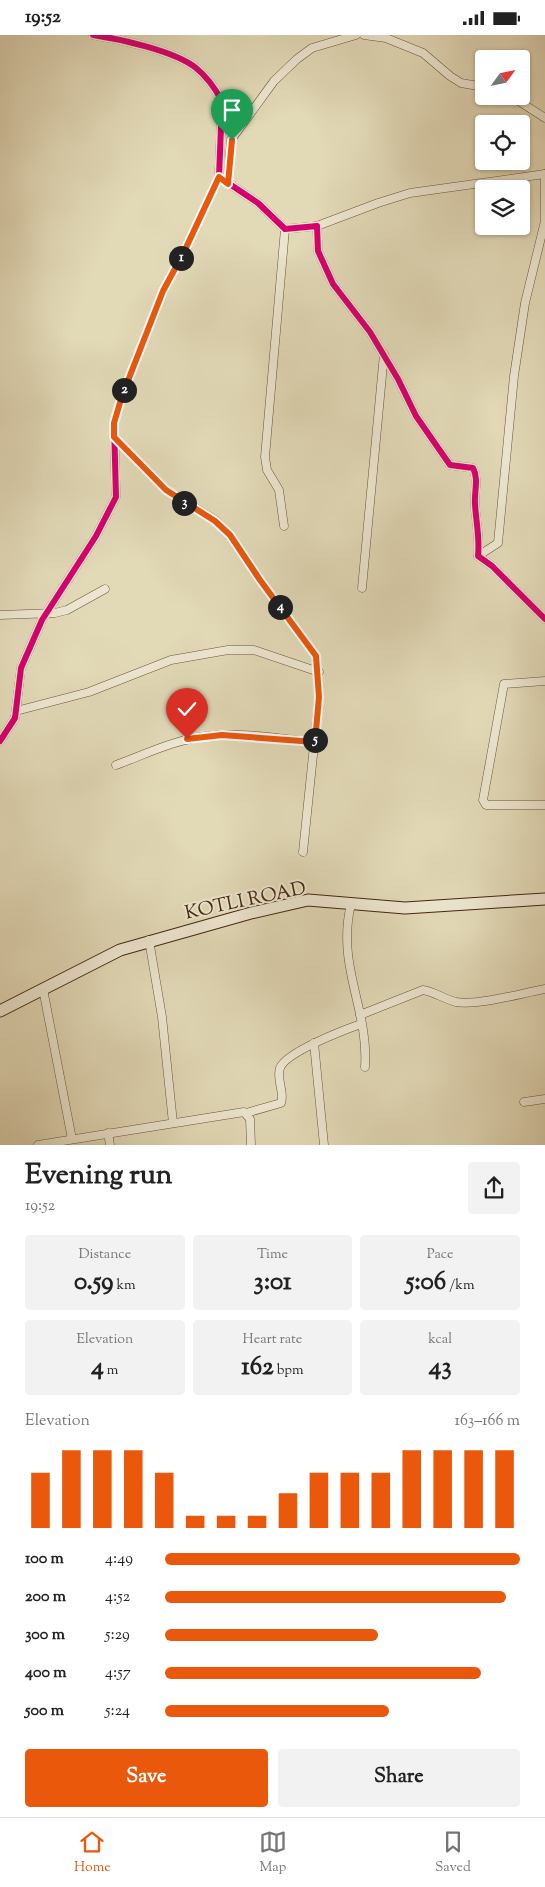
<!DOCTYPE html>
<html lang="en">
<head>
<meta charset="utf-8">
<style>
  :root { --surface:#fff; --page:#f2f2f2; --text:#222; --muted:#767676; --line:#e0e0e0; --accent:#ea580c }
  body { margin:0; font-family:"Sorts Mill Goudy",serif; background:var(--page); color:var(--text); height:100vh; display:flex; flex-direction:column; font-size:19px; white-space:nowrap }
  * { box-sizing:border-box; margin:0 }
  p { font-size:16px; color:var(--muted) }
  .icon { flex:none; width:28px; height:28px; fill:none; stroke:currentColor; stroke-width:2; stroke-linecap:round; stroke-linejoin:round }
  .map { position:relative; height:1110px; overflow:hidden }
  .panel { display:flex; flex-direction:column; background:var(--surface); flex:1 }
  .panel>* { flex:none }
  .needle { width:32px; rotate:57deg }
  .tools { position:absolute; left:475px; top:15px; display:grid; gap:10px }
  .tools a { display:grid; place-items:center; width:55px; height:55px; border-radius:5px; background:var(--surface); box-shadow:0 1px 4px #0004; font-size:25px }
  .pin { position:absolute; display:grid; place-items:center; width:42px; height:42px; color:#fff; margin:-51px -21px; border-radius:50% 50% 50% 0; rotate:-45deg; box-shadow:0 0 5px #0007 }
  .pin .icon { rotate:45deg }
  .km { position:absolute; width:25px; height:25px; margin:-12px; border-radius:50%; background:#222; color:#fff; font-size:14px; line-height:25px; text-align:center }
  .round { display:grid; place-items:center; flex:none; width:52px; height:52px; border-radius:5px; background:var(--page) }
  .headline { display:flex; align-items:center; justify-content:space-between; height:85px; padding:0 25px }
  h1 { font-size:28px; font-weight:700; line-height:38px }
  .figures { display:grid; grid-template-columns:repeat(3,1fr); gap:8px; height:85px; padding:5px 25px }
  .figures div { display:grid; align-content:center; border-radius:5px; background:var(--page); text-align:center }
  .figures b { font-size:25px; font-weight:700 }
  .figures small { font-size:14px; font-weight:400 }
  .figures p { font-size:14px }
  .chart { height:140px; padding:10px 25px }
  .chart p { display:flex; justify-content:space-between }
  .chart svg { width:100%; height:90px; margin-top:5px; stroke:var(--accent); stroke-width:6 }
  .cta { display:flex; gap:10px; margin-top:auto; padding:10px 25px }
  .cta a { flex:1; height:58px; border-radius:5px; background:var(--accent); color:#fff; font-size:20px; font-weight:700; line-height:58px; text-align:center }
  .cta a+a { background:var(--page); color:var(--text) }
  ul { padding:0 25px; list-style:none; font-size:16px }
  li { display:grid; grid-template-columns:80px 60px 1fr; align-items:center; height:38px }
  li i { height:12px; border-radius:6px; background:var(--accent) }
  .status { display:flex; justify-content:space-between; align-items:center; height:35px; padding:0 25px; background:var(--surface); direction:ltr }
  .status svg { height:14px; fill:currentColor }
  .dock { display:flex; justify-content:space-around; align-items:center; height:70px; border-top:1px solid var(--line); background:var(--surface); font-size:14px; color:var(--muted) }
  .dock a { display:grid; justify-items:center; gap:2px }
  .dock .selected { color:var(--accent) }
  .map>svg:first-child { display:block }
</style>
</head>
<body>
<div class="status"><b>19:52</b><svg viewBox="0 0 49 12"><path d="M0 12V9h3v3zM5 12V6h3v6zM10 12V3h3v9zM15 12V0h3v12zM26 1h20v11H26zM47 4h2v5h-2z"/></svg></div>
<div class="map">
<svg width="545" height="1110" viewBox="0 0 545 1110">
  <rect width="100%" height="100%" fill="#e2d9b7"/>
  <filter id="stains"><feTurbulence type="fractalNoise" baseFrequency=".004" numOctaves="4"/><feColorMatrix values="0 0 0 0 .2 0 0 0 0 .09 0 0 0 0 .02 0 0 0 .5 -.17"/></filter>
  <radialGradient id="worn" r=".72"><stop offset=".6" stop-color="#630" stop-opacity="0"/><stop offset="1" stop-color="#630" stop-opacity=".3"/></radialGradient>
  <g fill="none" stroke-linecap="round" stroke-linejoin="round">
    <defs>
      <g id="street">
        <path d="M93,0C120,4 175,16 196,33C206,41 216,55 222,66L219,142L258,168L285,194L317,191L318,216L333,249L370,297L398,344L416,381L450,430L473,433C479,444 474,457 475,469C476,487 480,503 478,521L492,531L545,584"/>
        <path d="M364,0L386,3L423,18L450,41L461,48L484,52"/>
        <path d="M511,61L545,83"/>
        <path d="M228,149L231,105L274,46L297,24L312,13L356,0"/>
        <path d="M317,191L378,168L410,158L545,139"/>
        <path d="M114,402L166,455L215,485L230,500L260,545L316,621L319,662L303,817"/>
        <path d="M284,491L279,455L267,435L265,422L285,194"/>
        <path d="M478,521L498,508L514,341L525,268L545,186V139"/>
        <path d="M362,553L384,319"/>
        <path d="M0,580L55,578L67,575L105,554"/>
        <path d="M545,646L504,649L483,765L486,770H545"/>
        <path d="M16,676L89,657L171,625L228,615H254L319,637"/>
        <path d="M0,706L15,683L21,633L42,585L96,501L116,462L114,388L122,361L163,257L184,217L219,142"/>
        <path d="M116,730C146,719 176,704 208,701C242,697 280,704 315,707"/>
        <path d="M351,869C336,931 369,974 365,1032"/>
        <path d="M149,905L162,982L173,1088"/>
        <path d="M43,954L72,1104"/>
        <path d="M360,980L423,955C435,957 444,964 456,967C478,971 522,958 545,954"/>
        <path d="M314,1008L324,1110"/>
        <path d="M524,1067L545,1064"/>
        <path d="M246,1078L281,1068C285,1057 276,1045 280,1033C286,1017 344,995 361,989"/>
        <path d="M108,1098L110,1110"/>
        <path d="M38,1110L244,1077L250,1084L251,1110"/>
      </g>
      <path id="secondary" d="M0,976L120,915L251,878L308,865L405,873L545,864"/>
    </defs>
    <use href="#street" stroke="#6d533a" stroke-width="9"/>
    <use href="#secondary" stroke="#462610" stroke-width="13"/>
    <use href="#street" stroke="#ece6d0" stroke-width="8"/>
    <use href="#secondary" stroke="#ece6d0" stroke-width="11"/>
    <defs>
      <g id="cycleway">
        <path d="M93,0C120,4 175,16 196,33C206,41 216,55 222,66L219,142L258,168L285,194L317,191L318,216L333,249L370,297L398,344L416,381L450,430L473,433C479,444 474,457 475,469C476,487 480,503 478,521L492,531L545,584"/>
        <path d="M0,706L15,683L21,633L42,585L96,501L116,462L114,388L122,361L163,257L184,217L219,142"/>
      </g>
    </defs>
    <use href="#cycleway" stroke="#ece6d0" stroke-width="9"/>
    <use href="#cycleway" stroke="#d6006c" stroke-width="6"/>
  </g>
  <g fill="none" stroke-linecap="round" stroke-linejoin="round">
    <defs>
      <path id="route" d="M187,704L222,700L315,707L319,662L316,621L260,545L230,500L215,486L166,455L114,402V388L122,361L163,256L184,217L219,142L228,149L232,105"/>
    </defs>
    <use href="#route" stroke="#fff" stroke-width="10"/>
    <use href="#route" stroke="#ea580c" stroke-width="6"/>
  </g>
  <g text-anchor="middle" stroke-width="4" stroke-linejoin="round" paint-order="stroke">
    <g font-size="19" fill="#462610" stroke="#ece6d0">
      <text transform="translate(245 864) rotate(-12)" y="7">KOTLI ROAD</text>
    </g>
  </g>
  <rect width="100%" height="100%" filter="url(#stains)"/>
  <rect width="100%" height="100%" fill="url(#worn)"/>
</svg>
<div class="tools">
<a><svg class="needle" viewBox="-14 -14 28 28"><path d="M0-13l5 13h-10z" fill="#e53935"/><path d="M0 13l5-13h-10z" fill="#767676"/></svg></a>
<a><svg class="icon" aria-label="locate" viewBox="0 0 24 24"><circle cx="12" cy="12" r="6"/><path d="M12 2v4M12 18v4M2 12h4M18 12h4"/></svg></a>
<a><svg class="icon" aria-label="layers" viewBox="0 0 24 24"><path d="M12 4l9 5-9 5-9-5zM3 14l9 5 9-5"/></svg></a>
</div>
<div class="pin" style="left:232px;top:105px;background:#1e9e55"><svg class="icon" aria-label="arrive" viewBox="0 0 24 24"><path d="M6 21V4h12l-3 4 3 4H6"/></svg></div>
<div class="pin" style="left:187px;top:704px;background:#d93025"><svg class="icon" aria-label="check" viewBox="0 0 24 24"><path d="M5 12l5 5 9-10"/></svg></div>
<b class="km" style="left:181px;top:223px">1</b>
<b class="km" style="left:124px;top:355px">2</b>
<b class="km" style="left:184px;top:468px">3</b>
<b class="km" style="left:280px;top:572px">4</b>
<b class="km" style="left:315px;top:705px">5</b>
</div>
<section class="panel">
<div class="headline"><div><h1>Evening run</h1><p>19:52</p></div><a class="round"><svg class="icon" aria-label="share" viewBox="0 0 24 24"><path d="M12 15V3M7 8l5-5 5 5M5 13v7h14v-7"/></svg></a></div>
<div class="figures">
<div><p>Distance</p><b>0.59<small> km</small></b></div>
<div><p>Time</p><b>3:01</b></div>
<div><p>Pace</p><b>5:06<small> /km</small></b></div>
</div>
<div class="figures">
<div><p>Elevation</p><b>4<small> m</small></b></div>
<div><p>Heart rate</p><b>162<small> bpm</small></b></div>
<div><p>kcal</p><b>43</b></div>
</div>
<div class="chart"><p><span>Elevation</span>163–166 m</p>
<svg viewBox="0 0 160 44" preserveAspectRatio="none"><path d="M5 44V17M15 44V6M25 44V6M35 44V6M45 44V17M55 44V38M65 44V38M75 44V38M85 44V27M95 44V17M105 44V17M115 44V17M125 44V6M135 44V6M145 44V6M155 44V6"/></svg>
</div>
<ul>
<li><b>100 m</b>4:49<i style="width:100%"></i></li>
<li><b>200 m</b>4:52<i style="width:96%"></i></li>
<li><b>300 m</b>5:29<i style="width:60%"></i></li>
<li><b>400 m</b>4:57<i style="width:89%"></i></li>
<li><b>500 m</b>5:24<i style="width:63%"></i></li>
</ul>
<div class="cta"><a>Save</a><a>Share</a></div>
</section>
<nav class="dock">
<a class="selected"><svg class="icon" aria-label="home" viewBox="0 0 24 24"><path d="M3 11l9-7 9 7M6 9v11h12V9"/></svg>Home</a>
<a><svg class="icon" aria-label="map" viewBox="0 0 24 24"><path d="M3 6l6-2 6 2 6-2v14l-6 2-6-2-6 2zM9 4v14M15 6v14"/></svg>Map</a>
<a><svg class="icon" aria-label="saved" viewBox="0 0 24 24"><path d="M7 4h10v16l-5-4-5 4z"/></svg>Saved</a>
</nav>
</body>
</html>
